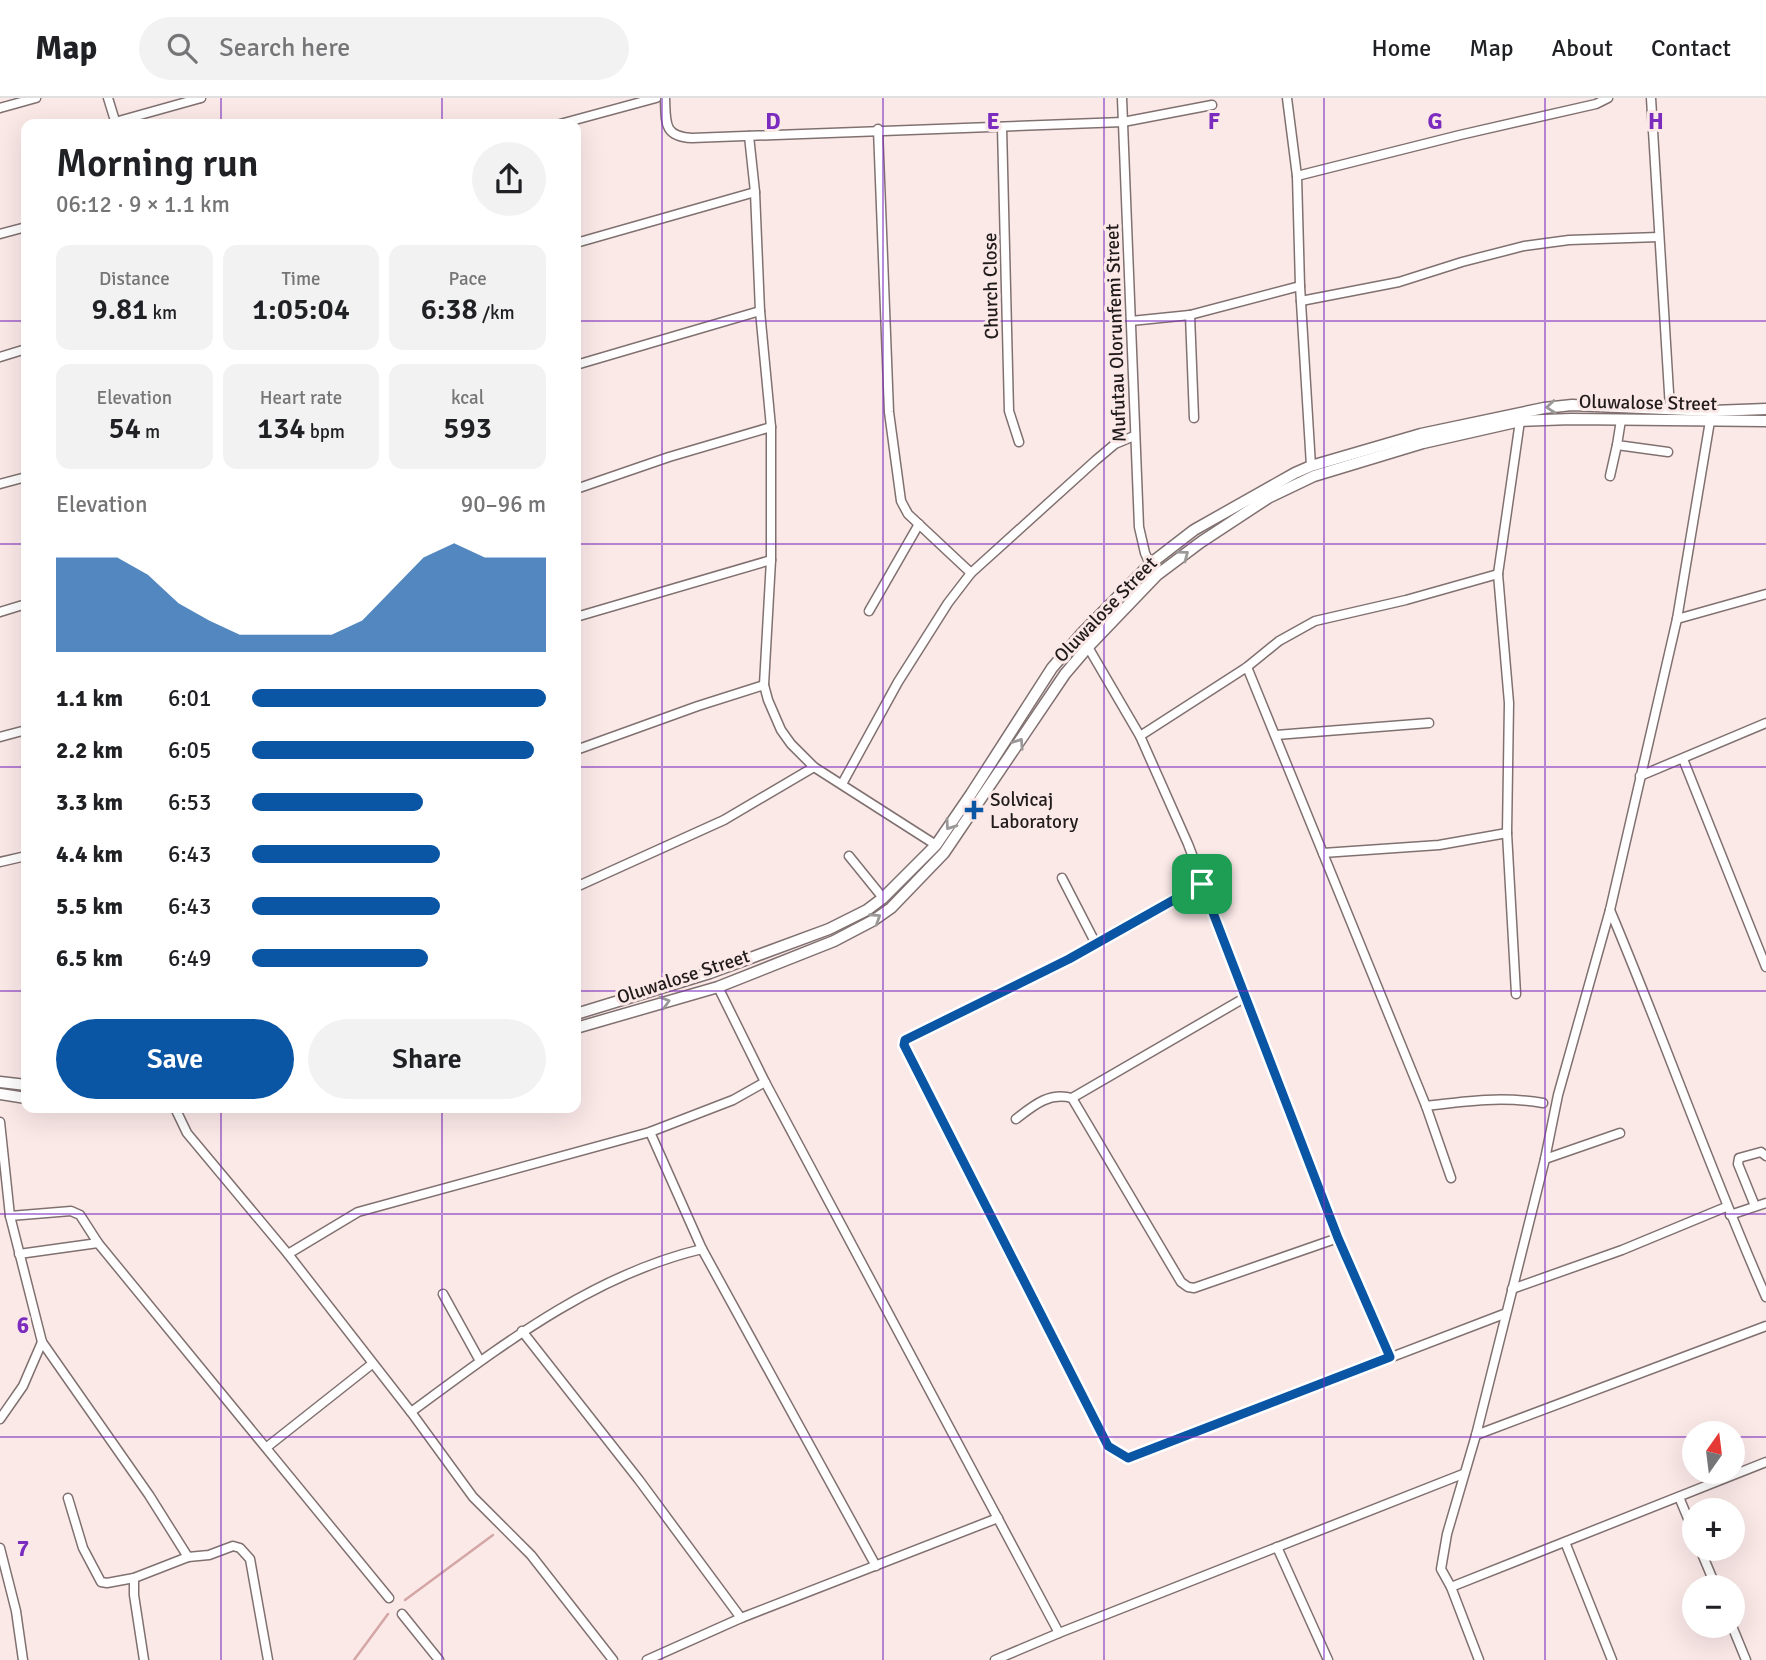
<!DOCTYPE html>
<html lang="en">
<head>
<meta charset="utf-8">
<style>
  :root { --surface:#fff; --page:#f2f2f2; --text:#202124; --muted:#757577; --line:#e0e0e0; --accent:#0a55a4 }
  body { margin:0; font-family:Signika,sans-serif; background:var(--page); color:var(--text); height:100vh; display:flex; flex-direction:column; font-size:26px; white-space:nowrap }
  * { box-sizing:border-box; margin:0 }
  p { font-size:23px; color:var(--muted) }
  .icon { flex:none; width:38px; height:38px; fill:none; stroke:currentColor; stroke-width:2; stroke-linecap:round; stroke-linejoin:round }
  .map { position:relative; flex:1; overflow:hidden }
  .side { position:absolute; left:21px; top:21px; width:560px; height:994px; display:flex; flex-direction:column; background:var(--surface); border-radius:14px; box-shadow:0 7px 28px #0002 }
  .side>* { flex:none }
  .needle { width:46px; rotate:14deg }
  .tools { position:absolute; left:1682px; top:1323px; display:grid; gap:14px }
  .tools a { display:grid; place-items:center; width:63px; height:63px; border-radius:50%; background:var(--surface); box-shadow:0 7px 28px #0002; font-size:35px }
  .pin { position:absolute; display:grid; place-items:center; width:60px; height:60px; color:#fff; margin:-30px; border-radius:14px; box-shadow:0 4px 10px #0006 }
  .round { display:grid; place-items:center; flex:none; width:74px; height:74px; border-radius:37px; background:var(--page) }
  .head { display:flex; align-items:center; justify-content:space-between; height:119px; padding:0 35px }
  h1 { font-size:38px; font-weight:600; line-height:52px }
  .metrics { display:grid; grid-template-columns:repeat(3,1fr); gap:10px; height:119px; padding:7px 35px }
  .metrics div { display:grid; align-content:center; border-radius:14px; background:var(--page); text-align:center }
  .metrics b { font-size:30px; font-weight:600 }
  .metrics small { font-size:19px; font-weight:400 }
  .metrics p { font-size:19px }
  .chart { height:196px; padding:14px 35px }
  .chart p { display:flex; justify-content:space-between }
  .chart svg { width:100%; height:126px; margin-top:7px; fill:var(--accent); opacity:.7 }
  .cta { display:flex; gap:14px; margin-top:auto; padding:14px 35px }
  .cta a { flex:1; height:80px; border-radius:42px; background:var(--accent); color:#fff; font-size:28px; font-weight:600; line-height:80px; text-align:center }
  .cta a+a { background:var(--page); color:var(--text) }
  ul { padding:0 35px; list-style:none; font-size:23px }
  li { display:grid; grid-template-columns:112px 84px 1fr; align-items:center; height:52px }
  li i { height:18px; border-radius:9px; background:var(--accent) }
  header { display:flex; align-items:center; gap:42px; box-sizing:border-box; height:98px; padding:0 35px; background:var(--surface); border-bottom:2px solid var(--line) }
  header strong { font-size:33px }
  nav { display:flex; gap:38px; margin-inline-start:auto; font-size:24px }
  .search { width:490px; height:63px; background:var(--page); display:flex; align-items:center; gap:18px; box-sizing:border-box; padding:0 24px; border-radius:38px; color:var(--muted); font-size:26px }
  .map>svg:first-child { display:block }
</style>
</head>
<body>
<header>
<strong>Map</strong>
<div class="search"><svg class="icon" aria-label="search" viewBox="0 0 24 24"><circle cx="10" cy="10" r="6"/><path d="M15 15l6 6"/></svg>Search here</div>
<nav><a>Home</a><a>Map</a><a>About</a><a>Contact</a></nav>
</header>
<div class="map">
<svg width="1766" height="1562" viewBox="0 0 1766 1562">
  <rect width="100%" height="100%" fill="#fbe9e8"/>
  <g fill="none" stroke-linecap="round" stroke-linejoin="round">
    <g stroke="#d4a6a5" stroke-width="2.5">
      <path d="M405,1502L493,1437"/>
      <path d="M354,1562L388,1516"/>
    </g>
    <defs>
      <g id="minor">
        <path d="M108,0L116,26"/>
        <path d="M665,0C666,24 663,39 692,40L1123,24L1212,7"/>
        <path d="M1122,0L1139,429L1145,455L1150,466"/>
        <path d="M1287,0L1297,78L1300,188L1311,368"/>
        <path d="M1651,0L1670,311"/>
        <path d="M0,10L36,0"/>
        <path d="M115,24L201,0"/>
        <path d="M560,26L656,0"/>
        <path d="M1002,29L1009,313L1019,344"/>
        <path d="M878,31L889,314L901,403L908,416L971,475"/>
        <path d="M749,38L755,94L760,213L771,329V462L764,587L768,602L781,632L791,646L814,669L936,747"/>
        <path d="M1297,78L1460,37L1596,6L1608,0"/>
        <path d="M0,136L26,129"/>
        <path d="M576,145L755,94"/>
        <path d="M1301,203L1399,184L1462,164L1524,148L1569,142L1659,139"/>
        <path d="M1190,217L1194,320"/>
        <path d="M1131,223L1190,217L1300,188"/>
        <path d="M0,259L26,251"/>
        <path d="M576,267L760,213"/>
        <path d="M1621,322L1617,347L1668,354"/>
        <path d="M1610,378L1617,347"/>
        <path d="M0,386L26,379"/>
        <path d="M576,391L669,359L771,329"/>
        <path d="M869,513L919,426"/>
        <path d="M0,514L26,506"/>
        <path d="M576,519L771,462"/>
        <path d="M1677,521L1766,496"/>
        <path d="M1088,549L1140,638L1188,746L1338,1140L1390,1259"/>
        <path d="M1247,569L1426,1008L1451,1080"/>
        <path d="M1276,637L1429,625"/>
        <path d="M1140,638L1247,569L1279,543L1315,523L1406,502L1498,476"/>
        <path d="M0,639L26,632"/>
        <path d="M576,652L698,608L764,587"/>
        <path d="M1683,661L1766,869"/>
        <path d="M1640,678L1766,625"/>
        <path d="M842,686L898,584L948,505L971,475L1096,362L1115,346L1134,338"/>
        <path d="M1323,755L1439,747L1507,735"/>
        <path d="M849,758L883,800"/>
        <path d="M0,764L26,758"/>
        <path d="M1062,780L1096,846"/>
        <path d="M1202,786L1069,861L905,942L906,952L1108,1348L1128,1360L1504,1216"/>
        <path d="M576,789L724,722L814,669"/>
        <path d="M1610,812C1664,940 1710,1072 1766,1199"/>
        <path d="M718,889L765,984L1059,1535"/>
        <path d="M1516,896L1507,735L1509,605L1498,476L1520,323"/>
        <path d="M1072,1000L1181,1184L1188,1189L1194,1190L1338,1140"/>
        <path d="M1426,1008C1466,1003 1503,998 1543,1005"/>
        <path d="M175,1010L187,1035L288,1156L411,1314L473,1399L531,1457L613,1562"/>
        <path d="M1016,1021C1034,1007 1049,994 1072,1000L1246,899"/>
        <path d="M0,1024L10,1118L42,1244L149,1397L188,1459"/>
        <path d="M650,1034L702,1151L876,1468"/>
        <path d="M1545,1061L1620,1035"/>
        <path d="M1755,1108L1738,1066L1739,1060L1761,1054L1766,1058"/>
        <path d="M1730,1117L1766,1105"/>
        <path d="M10,1118L71,1113L80,1117L98,1145L389,1500"/>
        <path d="M19,1156L98,1145"/>
        <path d="M288,1156L358,1114L650,1034L733,1002L765,984"/>
        <path d="M1512,1191L1622,1152L1726,1109"/>
        <path d="M443,1196L480,1263"/>
        <path d="M522,1233L639,1382L741,1520"/>
        <path d="M411,1314C501,1248 592,1177 702,1151"/>
        <path d="M0,1321L23,1288L42,1244"/>
        <path d="M1476,1337L1766,1228"/>
        <path d="M267,1349L372,1266"/>
        <path d="M1679,1399L1694,1435"/>
        <path d="M68,1400L83,1450L101,1484L107,1485L134,1480L188,1459L209,1457L233,1448L240,1450L250,1461L268,1562"/>
        <path d="M1565,1444L1612,1562"/>
        <path d="M1277,1449L1328,1562"/>
        <path d="M0,1450L16,1513L23,1562"/>
        <path d="M1700,1451L1716,1489"/>
        <path d="M134,1480V1497L144,1562"/>
        <path d="M1451,1489L1766,1364"/>
        <path d="M402,1516L439,1562"/>
        <path d="M1732,1528L1746,1562"/>
        <path d="M647,1562L741,1520L998,1420"/>
        <path d="M995,1562L1059,1535L1463,1376"/>
        <path d="M1479,1562L1451,1489L1441,1471L1447,1436L1476,1337L1545,1061L1558,997L1610,812L1677,521L1711,317"/>
      </g>
      <g id="tertiary">
        <path d="M576,916L710,875L829,831L867,812L883,800L936,747L971,696L1052,570L1082,535L1150,466L1194,432L1295,375L1311,368L1421,336L1544,310L1572,307L1712,313L1766,311"/>
        <path d="M576,930L718,889L834,843L874,822L891,810L944,755L1065,576L1088,549L1157,477L1201,444L1268,400L1314,378L1423,345L1520,323L1571,321L1766,323"/>
        <path d="M0,984L26,987"/>
        <path d="M0,996L26,1000"/>
      </g>
    </defs>
    <use href="#minor" stroke="#807170" stroke-width="11"/>
    <use href="#tertiary" stroke="#807170" stroke-width="13"/>
    <use href="#minor" stroke="#fff" stroke-width="8"/>
    <use href="#tertiary" stroke="#fff" stroke-width="10"/>
  </g>
  <defs><path id="oneway-chevron" d="M-2-3.5L2.5 0L-2 3.5" fill="none" stroke-width="1.6" stroke-linecap="round" stroke-linejoin="round" transform="scale(1.75)"/></defs>
  <g stroke="#9b9898">
    <use href="#oneway-chevron" transform="translate(1551 309) rotate(175)"/>
    <use href="#oneway-chevron" transform="translate(1184 457) rotate(-37)"/>
    <use href="#oneway-chevron" transform="translate(1019 645) rotate(-56)"/>
    <use href="#oneway-chevron" transform="translate(950 727) rotate(125)"/>
    <use href="#oneway-chevron" transform="translate(876 820) rotate(-33)"/>
    <use href="#oneway-chevron" transform="translate(665 904) rotate(-16)"/>
  </g>
  <g fill="none" stroke-linecap="round" stroke-linejoin="round">
    <defs>
      <path id="route" d="M1202,786L1338,1140L1390,1259L1128,1360L1108,1348L904,947L905,942L1069,861Z"/>
    </defs>
    <use href="#route" stroke="#fff" stroke-width="14"/>
    <use href="#route" stroke="#0a55a4" stroke-width="9"/>
  </g>
  <path fill="none" stroke="#7b2cbf" stroke-width="2" stroke-opacity="0.55" d="M221,0V26M442,0V26M662,0V1562M883,0V1562M1104,0V1562M1324,0V1562M1545,0V1562M0,223H26M576,223H1766M0,446H26M576,446H1766M0,669H26M576,669H1766M0,893H26M576,893H1766M221,1010V1562M442,1010V1562M0,1116H1766M0,1339H1694M1732,1339H1766"/>
  <path fill="#0a55a4" stroke="#fbe9e8" stroke-width="2.5" d="M970.5 701.5h7v7h7v7h-7v7h-7v-7h-7v-7h7z"/>
  <g text-anchor="middle" stroke-width="6" stroke-linejoin="round" paint-order="stroke">
    <g font-size="19" fill="#211b1b" stroke="#fbe9e8">
      <text transform="translate(990 188) rotate(-91)" y="7">Church Close</text>
      <text transform="translate(1115 235) rotate(-92)" y="7">Mufutau Olorunfemi Street</text>
      <text transform="translate(1648 304) rotate(1)" y="7">Oluwalose Street</text>
      <text transform="translate(1105 511) rotate(-46)" y="7">Oluwalose Street</text>
      <text transform="translate(683 878) rotate(-18)" y="7">Oluwalose Street</text>
    </g>
    <g font-size="19" fill="#211b1b" stroke="#fbe9e8" text-anchor="start">
      <text x="990" y="708">Solvicaj<tspan x="990" dy="22">Laboratory</tspan></text>
    </g>
  </g>
  <g font-size="23" text-anchor="middle" font-weight="bold" fill="#7b2cbf" stroke="#fbe9e8" stroke-width="6" stroke-linejoin="round" paint-order="stroke">
    <text x="773" y="31">D</text>
    <text x="993" y="31">E</text>
    <text x="1214" y="31">F</text>
    <text x="1435" y="31">G</text>
    <text x="1656" y="31">H</text>
    <text x="23" y="1235">6</text>
    <text x="23" y="1458">7</text>
  </g>
</svg>
<div class="tools">
<a><svg class="needle" viewBox="-14 -14 28 28"><path d="M0-13l5 13h-10z" fill="#e53935"/><path d="M0 13l5-13h-10z" fill="#757577"/></svg></a>
<a>+</a>
<a>−</a>
</div>
<div class="pin" style="left:1202px;top:786px;background:#1e9e55"><svg class="icon" aria-label="arrive" viewBox="0 0 24 24"><path d="M6 21V4h12l-3 4 3 4H6"/></svg></div>
<section class="side">
<div class="head"><div><h1>Morning run</h1><p>06:12 · 9 × 1.1 km</p></div><a class="round"><svg class="icon" aria-label="share" viewBox="0 0 24 24"><path d="M12 15V3M7 8l5-5 5 5M5 13v7h14v-7"/></svg></a></div>
<div class="metrics">
<div><p>Distance</p><b>9.81<small> km</small></b></div>
<div><p>Time</p><b>1:05:04</b></div>
<div><p>Pace</p><b>6:38<small> /km</small></b></div>
</div>
<div class="metrics">
<div><p>Elevation</p><b>54<small> m</small></b></div>
<div><p>Heart rate</p><b>134<small> bpm</small></b></div>
<div><p>kcal</p><b>593</b></div>
</div>
<div class="chart"><p><span>Elevation</span>90–96 m</p>
<svg viewBox="0 0 160 44" preserveAspectRatio="none"><path d="M0 44V11L10 11L20 11L30 17L40 27L50 33L60 38L70 38L80 38L90 38L100 33L110 22L120 11L130 6L140 11L150 11L160 11V44z"/></svg>
</div>
<ul>
<li><b>1.1 km</b>6:01<i style="width:100%"></i></li>
<li><b>2.2 km</b>6:05<i style="width:96%"></i></li>
<li><b>3.3 km</b>6:53<i style="width:58%"></i></li>
<li><b>4.4 km</b>6:43<i style="width:64%"></i></li>
<li><b>5.5 km</b>6:43<i style="width:64%"></i></li>
<li><b>6.5 km</b>6:49<i style="width:60%"></i></li>
</ul>
<div class="cta"><a>Save</a><a>Share</a></div>
</section>
</div>
</body>
</html>
